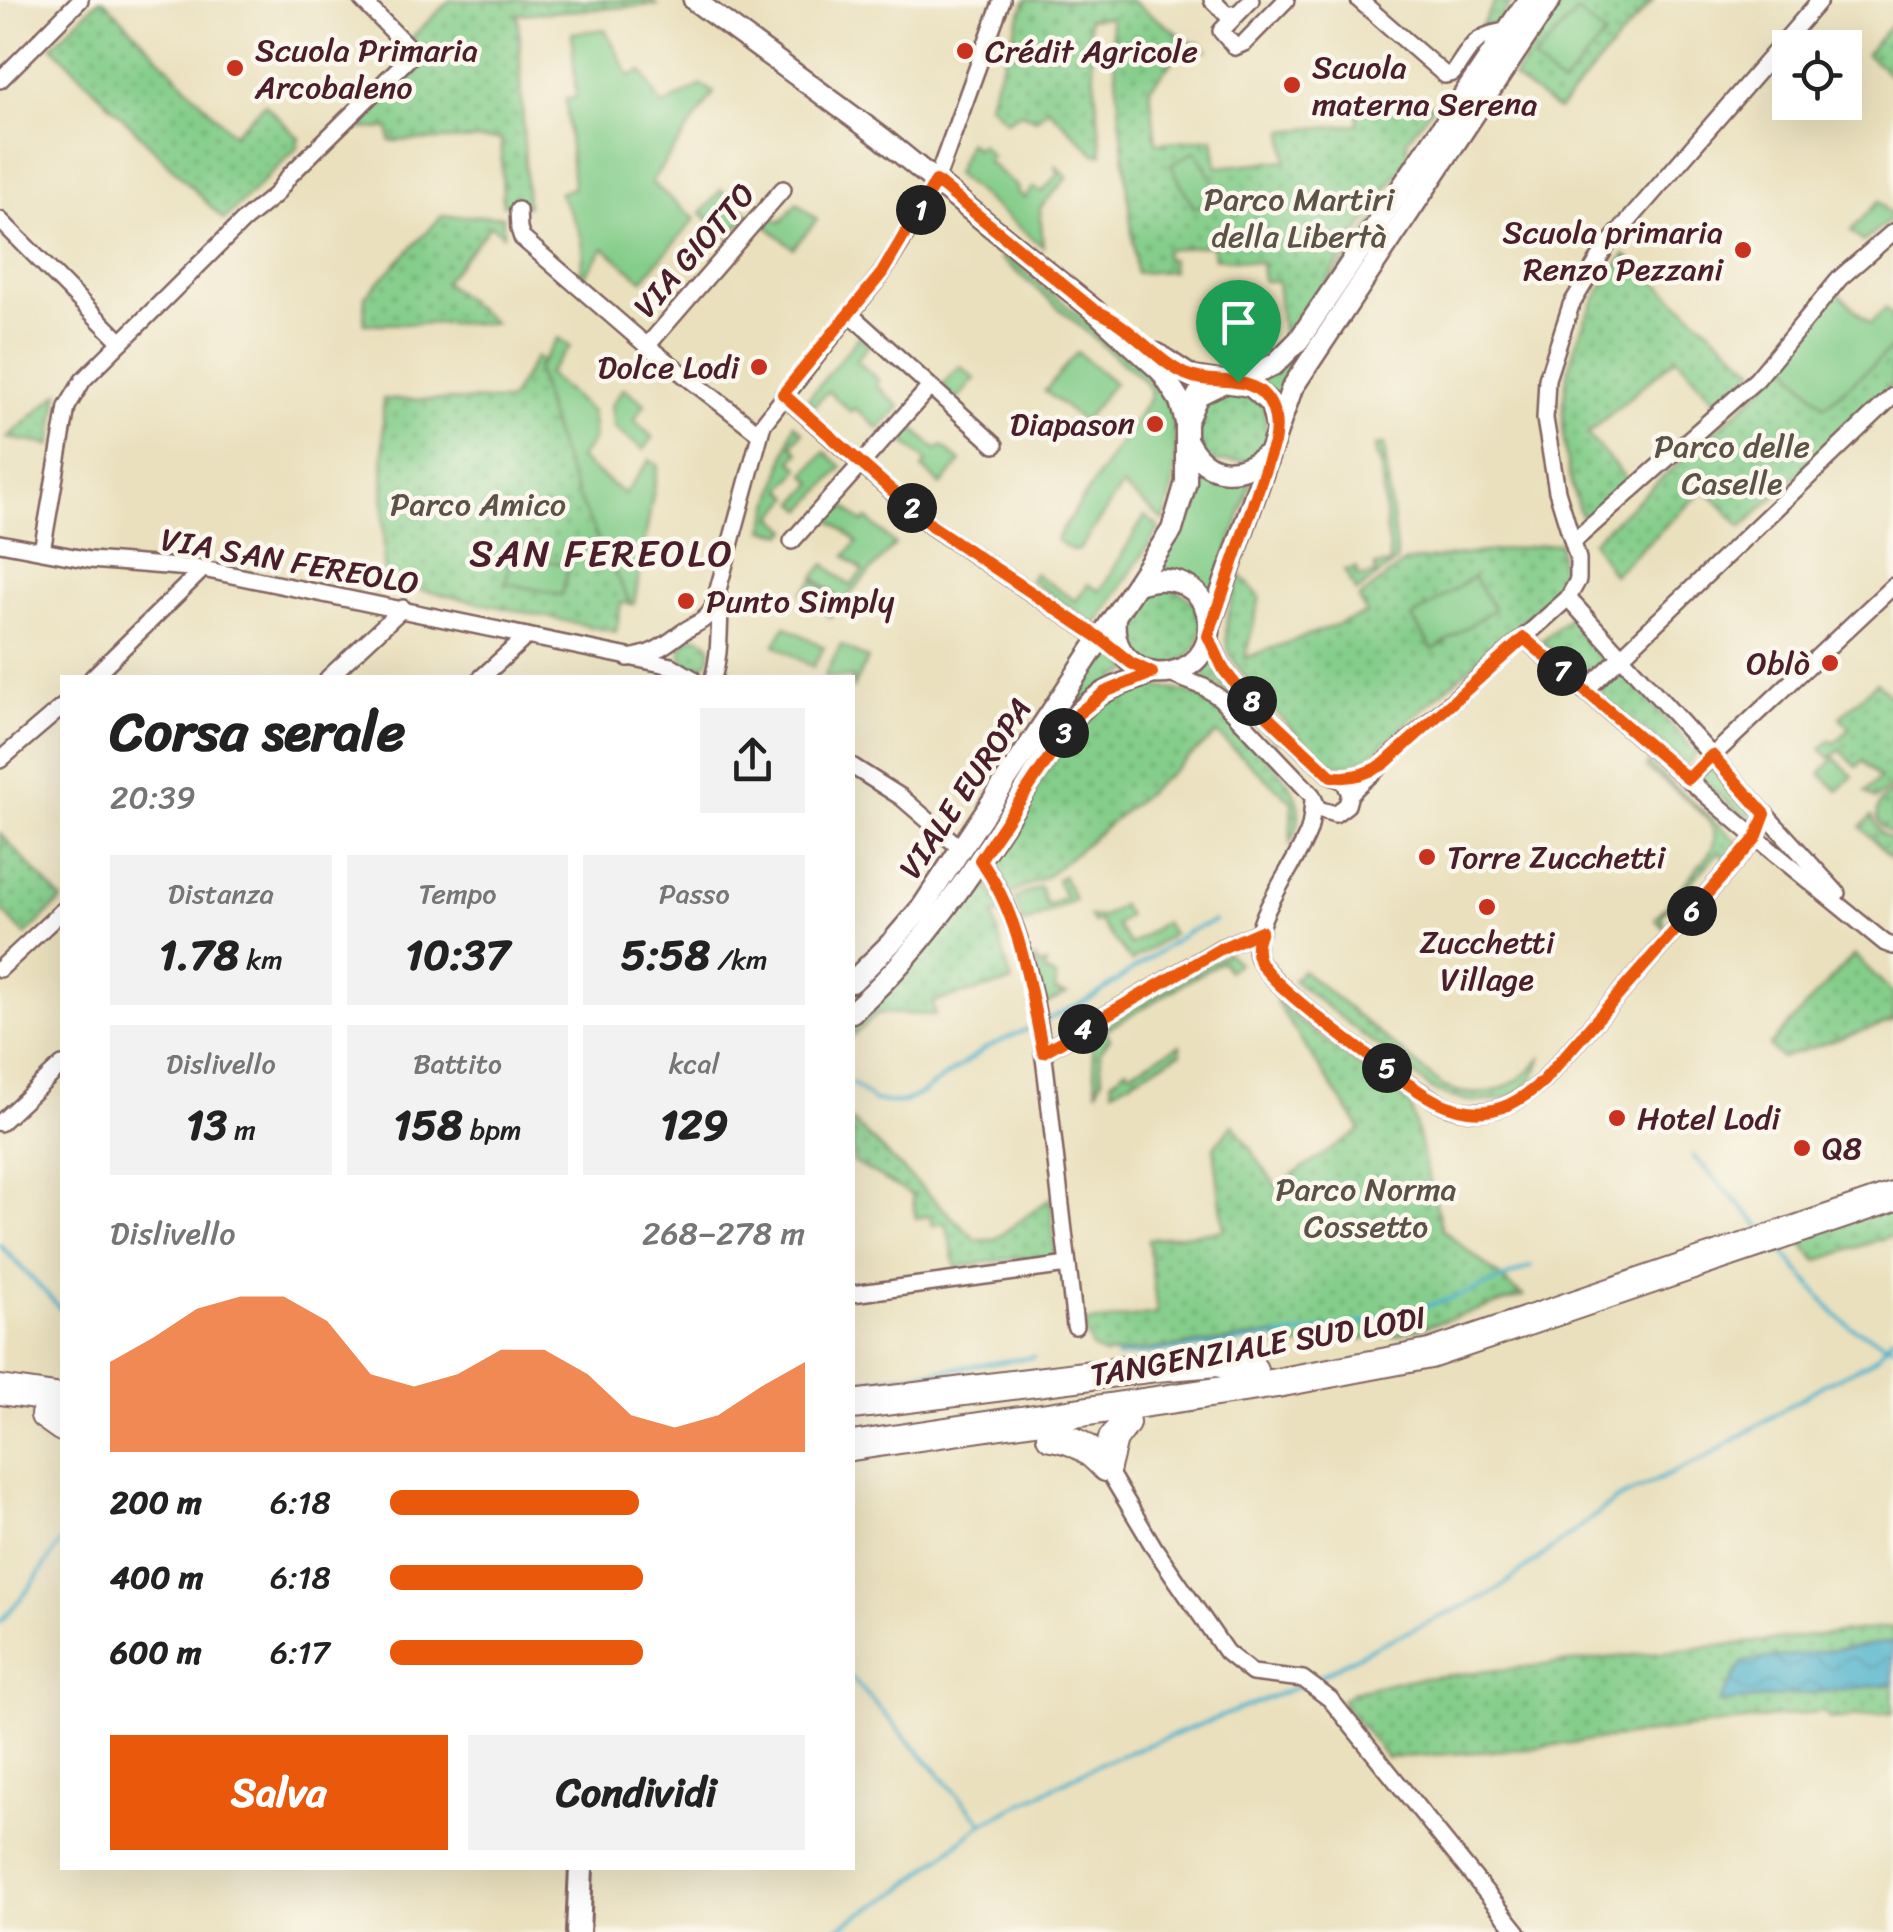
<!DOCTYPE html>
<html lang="it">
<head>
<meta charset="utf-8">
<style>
  :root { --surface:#fff; --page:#f2f2f2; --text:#222; --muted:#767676; --accent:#ea580c }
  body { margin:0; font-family:Sriracha,sans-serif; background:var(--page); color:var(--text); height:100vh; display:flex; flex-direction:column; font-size:38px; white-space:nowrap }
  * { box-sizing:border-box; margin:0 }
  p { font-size:32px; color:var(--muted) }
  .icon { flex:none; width:55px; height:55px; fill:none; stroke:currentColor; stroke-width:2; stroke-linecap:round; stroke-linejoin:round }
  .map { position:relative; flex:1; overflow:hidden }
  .side { position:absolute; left:60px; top:675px; width:795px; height:1195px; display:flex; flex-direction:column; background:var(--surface); border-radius:0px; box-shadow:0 10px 40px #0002 }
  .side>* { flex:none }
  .buttons { position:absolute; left:1772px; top:30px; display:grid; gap:20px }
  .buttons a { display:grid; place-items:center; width:90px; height:90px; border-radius:0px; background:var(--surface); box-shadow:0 10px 40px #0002; font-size:50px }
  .pin { position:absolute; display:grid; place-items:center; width:85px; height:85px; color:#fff; margin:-102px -42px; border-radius:50% 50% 50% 0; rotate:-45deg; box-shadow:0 0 10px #0007 }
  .pin .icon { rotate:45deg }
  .km { position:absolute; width:50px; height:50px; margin:-25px; border-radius:50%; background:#222; color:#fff; font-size:28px; line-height:50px; text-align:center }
  .round { display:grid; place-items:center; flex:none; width:105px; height:105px; border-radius:0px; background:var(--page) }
  .headline { display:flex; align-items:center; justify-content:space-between; height:170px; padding:0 50px }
  h1 { font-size:55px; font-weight:700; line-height:75px }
  .stats { display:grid; grid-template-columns:repeat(3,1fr); gap:15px; height:170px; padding:10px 50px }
  .stats div { display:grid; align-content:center; border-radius:0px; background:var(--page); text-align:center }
  .stats b { font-size:42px; font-weight:700 }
  .stats small { font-size:28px; font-weight:400 }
  .stats p { font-size:28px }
  .chart { height:280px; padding:20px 50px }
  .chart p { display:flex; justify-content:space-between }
  .chart svg { width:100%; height:180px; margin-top:10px; fill:var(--accent); opacity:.7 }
  .cta { display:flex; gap:20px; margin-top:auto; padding:20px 50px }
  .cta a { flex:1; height:115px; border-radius:0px; background:var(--accent); color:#fff; font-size:40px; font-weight:700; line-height:115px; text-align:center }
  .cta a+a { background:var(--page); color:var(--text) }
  ul { padding:0 50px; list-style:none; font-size:32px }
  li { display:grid; grid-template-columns:160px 120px 1fr; align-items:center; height:75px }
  li i { height:25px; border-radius:12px; background:var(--accent) }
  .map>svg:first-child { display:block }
</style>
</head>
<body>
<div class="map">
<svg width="1893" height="1932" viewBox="0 0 1893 1932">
  <defs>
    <pattern id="grass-dots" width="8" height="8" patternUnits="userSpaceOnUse" patternTransform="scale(2.5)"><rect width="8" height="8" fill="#84cd8a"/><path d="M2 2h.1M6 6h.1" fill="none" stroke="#6ea671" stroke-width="1.8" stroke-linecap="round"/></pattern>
    <pattern id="water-waves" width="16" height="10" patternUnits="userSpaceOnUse" patternTransform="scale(2.5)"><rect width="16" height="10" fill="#4cb1cb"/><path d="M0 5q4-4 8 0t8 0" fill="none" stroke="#418fa5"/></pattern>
  </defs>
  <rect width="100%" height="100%" fill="#fbf7ec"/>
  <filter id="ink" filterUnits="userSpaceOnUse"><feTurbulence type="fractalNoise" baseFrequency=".01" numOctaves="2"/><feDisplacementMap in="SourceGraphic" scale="20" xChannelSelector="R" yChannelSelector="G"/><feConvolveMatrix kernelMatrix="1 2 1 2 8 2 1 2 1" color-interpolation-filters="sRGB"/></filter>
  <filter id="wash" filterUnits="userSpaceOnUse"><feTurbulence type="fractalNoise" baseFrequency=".0048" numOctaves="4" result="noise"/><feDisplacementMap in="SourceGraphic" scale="40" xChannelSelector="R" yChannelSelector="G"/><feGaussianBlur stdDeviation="2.25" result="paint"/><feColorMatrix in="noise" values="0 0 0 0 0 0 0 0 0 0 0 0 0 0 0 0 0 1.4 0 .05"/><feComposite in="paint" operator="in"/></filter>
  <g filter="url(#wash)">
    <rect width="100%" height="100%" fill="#eae0bd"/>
    <g fill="url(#grass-dots)" stroke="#67765a" stroke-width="2.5">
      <path d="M99,0H104L233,134L265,104L300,139L296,143L299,146L224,220L52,46Z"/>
      <path d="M450,0H651L657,5L518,14L527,206L503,205L501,139L390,141L389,129L347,128L422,54L410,39Z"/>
      <path d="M1026,0H1130L1192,43H1199L1207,50L1178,55L1150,88L1156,143L1213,138L1217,167L1287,160L1284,131L1358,124L1357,111L1434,104L1407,140L1409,156L1301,320L1283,343L1277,281H1263L1261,263L1214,258L1212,245L1165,250V259H1171L1172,271L1136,273L1110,17L1088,19L1102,154H1095L1048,108L1036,119L1021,113L1006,121L988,103Z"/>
      <path d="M1496,0H1513L1498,23L1481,27Z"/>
      <path d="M1533,0H1539L1277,404L1260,381Z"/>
      <path d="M1564,0H1653L1558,110L1513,78Z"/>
      <path d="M1893,23V78L1866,54Z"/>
      <path d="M442,216H503V235L491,225L444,282L494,323L364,324L365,296Z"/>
      <path d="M1625,255L1755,369L1719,405L1677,357L1587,434L1630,483L1584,523C1545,426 1562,336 1625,255Z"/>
      <path d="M1893,347V384L1742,527L1705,489L1613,575L1592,541L1756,394L1787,359L1795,374L1825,406Z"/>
      <path d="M536,357L542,361L537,369C556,459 590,524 631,604L621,603L616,632L384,582L383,399L509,401Z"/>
      <path d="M1231,388L1263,404L1268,440L1251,461L1212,462L1194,441C1194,403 1198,404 1231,388Z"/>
      <path d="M59,393L51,445L7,438Z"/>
      <path d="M1384,445L1397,561L1356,592L1345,570L1357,568L1359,577L1375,575V566L1390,564L1380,460L1377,459L1375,446Z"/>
      <path d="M1559,543L1562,576L1549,598L1368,757C1357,763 1342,767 1330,762C1311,754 1236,672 1229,652C1221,627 1232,599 1240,575L1260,597L1245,658L1366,614L1359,598L1405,562Z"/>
      <circle cx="1162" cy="627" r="39"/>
      <path d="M1570,616L1603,651V661L1588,674H1578L1541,641Z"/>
      <circle cx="696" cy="652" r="15"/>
      <path d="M1101,649L1134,670L1120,675L983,841L975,835Z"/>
      <path d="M1208,651L1280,738L1277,742L1219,686L1191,672Z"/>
      <path d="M1615,673L1625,675L1697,753L1686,765L1603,697L1601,687Z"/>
      <path d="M1877,682L1893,699V787L1875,800L1866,792L1880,778L1863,761L1857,767L1840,750L1830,759L1821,749L1830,740L1834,743L1850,728L1840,717Z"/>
      <path d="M1153,687C1168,688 1184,690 1199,697C1217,707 1231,723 1246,738C1275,766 1318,800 1290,843L1292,802L1217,734L1047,876L1011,894L998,868V850C1023,812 1067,731 1102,705C1115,694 1135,689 1153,687Z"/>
      <path d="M1648,763L1738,842L1726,861L1720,851L1662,914L1664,927L1655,919L1708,855C1713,848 1717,840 1714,831C1709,813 1662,781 1646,768Z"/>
      <path d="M1708,768H1713L1751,810L1748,819L1700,780Z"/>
      <path d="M1893,792V834C1872,825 1873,802 1893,792Z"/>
      <path d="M1872,816L1881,833L1893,840V860L1861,827Z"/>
      <path d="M0,833L62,900L25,935L0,908Z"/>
      <path d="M978,878L987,883L1002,912L993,916L1012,982L933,1002L935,1015L878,1013L853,1036V1022Z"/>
      <path d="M1227,953L1238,963L1228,971L1222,961L1106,1030L1110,1039L1100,1051L1102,1078L1097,1091L1090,1032Z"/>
      <path d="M1854,955L1893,993V1021L1781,1058L1769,1046Z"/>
      <path d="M1302,970L1444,1087C1484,1103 1514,1088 1541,1059C1529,1108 1470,1109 1433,1090L1293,980Z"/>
      <path d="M1277,999L1299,1021L1410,1104L1442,1229L1523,1296L1398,1335L1279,1348L1277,1335L1104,1355L1092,1348L1082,1323L1157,1314L1148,1239L1224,1230L1214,1147L1233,1124L1276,1186L1361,1130L1277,1004Z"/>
      <path d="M1180,1045L1181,1053L1113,1090L1111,1081L1127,1068L1130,1072Z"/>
      <path d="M852,1121L976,1240H994L1051,1198L1055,1258L1026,1264L1024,1257L956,1267L946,1223L932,1225L930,1216L916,1218L912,1195L853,1162Z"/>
      <path d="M1893,1207V1235L1817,1261L1798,1239Z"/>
      <path d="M1893,1627V1713L1830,1719L1823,1711L1525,1749L1387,1758L1341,1701L1353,1692L1397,1681Z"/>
    </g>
    <g fill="#84cd8a" stroke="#67765a" stroke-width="2.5">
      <path d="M1577,12L1605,36L1562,86L1533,61Z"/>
      <path d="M605,29L630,76L642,71L662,106L702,85L714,93L651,182L695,219L642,280L604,248L582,279L578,276C593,244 574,221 559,193L573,188L566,99L576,98L572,33Z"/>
      <path d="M968,142L976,149L980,144L991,156L987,161L1018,188L1016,191L1024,198L1034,187L1042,192L1059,173L1055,165L1068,177L1040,208L1043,247L955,174Z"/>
      <path d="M1196,151L1220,194L1194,208L1171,165Z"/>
      <path d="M721,190L749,214L729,237L701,213Z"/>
      <path d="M1879,201L1893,218L1863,242L1851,231Z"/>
      <path d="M797,203L817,220L793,248L764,224L770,217L781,222Z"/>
      <path d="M1004,253L1147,373C1185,410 1179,475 1164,521L1122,486L1079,550L1073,551L1056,540L1149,399L1151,391L1143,380L1000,258Z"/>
      <path d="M1837,292L1870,324L1885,308L1893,316V347L1825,406L1795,374L1787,359L1790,350Z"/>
      <path d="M859,336L869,345L856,360L879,381L876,385L900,407L879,429L855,408L851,412L828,391L814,406L807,400Z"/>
      <path d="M558,338L570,347L547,374L591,412L594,438L579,459L624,494L650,460L658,465L634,604H631C589,524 556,459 537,369Z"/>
      <path d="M1077,352L1114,383L1083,422L1045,391Z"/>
      <path d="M960,366L975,379L957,400L942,386Z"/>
      <path d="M624,388L645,404L634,420L653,438L644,450L614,428L611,405Z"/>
      <path d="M794,424L803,432L792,445L799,452L792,461L800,468L783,489L791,497L774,517L789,530L785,534L764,530Z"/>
      <path d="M908,424L937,450L942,446L961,462L941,485L922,468L927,462L897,436Z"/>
      <path d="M825,452L842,467L804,510L796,503L814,483L805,474Z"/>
      <path d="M1196,468L1253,474L1213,600L1155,573L1185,519Z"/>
      <path d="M839,501L863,523L867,519L895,544L843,602L814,577L825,564L850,586L863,571L845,556L857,542L826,516Z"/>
      <path d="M1145,516L1160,528L1096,625L1030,580L1034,573L1076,601L1088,584L1100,591Z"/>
      <path d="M512,553L568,565L562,595L506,583Z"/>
      <path d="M1473,577L1494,609L1433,650L1412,618Z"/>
      <path d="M814,580L841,604L830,617L802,593Z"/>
      <path d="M785,626L824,647L813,667L775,645Z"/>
      <path d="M841,645L868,659L853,688L852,678L824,677Z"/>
      <path d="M1835,758L1853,776L1838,791L1820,773Z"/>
      <path d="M1063,876L1075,900L1024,924L1014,899L1040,887L1047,906L1065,898L1057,879Z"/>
      <path d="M1121,905L1128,916L1116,925L1130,945L1164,922L1173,934L1131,961L1099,921L1094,923L1089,916L1104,917Z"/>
      <path d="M1034,957L1040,966L1046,964L1044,971L1056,977L1055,991L1066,994L1044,1005Z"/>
    </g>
    <path fill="url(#water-waves)" stroke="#4b687b" stroke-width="2.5" d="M1893,1642V1684L1719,1703L1743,1662Z"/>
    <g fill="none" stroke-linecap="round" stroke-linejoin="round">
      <g stroke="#4cb1cb" stroke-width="4">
        <path d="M1043,1022L1095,996L1187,932L1214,921"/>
        <path d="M852,1083L874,1101L902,1103L922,1093L986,1048L1034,1026"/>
        <path d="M1693,1156L1762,1228"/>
        <path d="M0,1245L62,1310"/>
        <path d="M1779,1247L1835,1314L1851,1327L1893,1347"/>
        <path d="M1117,1357C1260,1339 1400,1330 1531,1266"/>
        <path d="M852,1383L1034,1357"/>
        <path d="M0,1622L28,1590L62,1540"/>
        <path d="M852,1678L983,1823"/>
        <path d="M1312,1680L1376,1646L1493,1593L1617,1499L1705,1458L1823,1385L1866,1364L1878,1356L1893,1336"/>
        <path d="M830,1932L897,1893L983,1823L1099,1764L1299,1686"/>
      </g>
    </g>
  </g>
  <g filter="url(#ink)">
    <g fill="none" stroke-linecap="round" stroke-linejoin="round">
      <defs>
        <g id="street">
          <path d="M1212,0L1227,15L1238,13"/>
          <path d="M1251,0L1221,31L1235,47L1244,43L1286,0"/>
          <path d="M1359,0L1445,75L1453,73C1471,47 1474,34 1508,31"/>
          <path d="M0,80L80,0"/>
          <path d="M518,210L519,229L522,238L647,346L759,433"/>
          <path d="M0,220L121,342"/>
          <path d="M850,314L995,445"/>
          <path d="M647,346L783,189"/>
          <path d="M783,395L931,526L1101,639"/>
          <path d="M792,541L930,387"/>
          <path d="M1574,541L1757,379L1840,278L1893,232"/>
          <path d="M0,543L90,560L203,569L672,666L692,678"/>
          <path d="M42,551L67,407L83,380L243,221L275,195L290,175L414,53L362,0"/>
          <path d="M1568,598L1837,893"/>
          <path d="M1208,635L1224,670L1239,689L1331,776L1344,781L1350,794"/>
          <path d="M1524,638L1756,838L1885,943L1893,946"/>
          <path d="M628,658C651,655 663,647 680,634C693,624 705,623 713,608L763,424L882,273L912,225L936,181L1002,0"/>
          <path d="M1167,673L1204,687L1220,698L1312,795L1318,809L1335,814L1347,805L1350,794L1359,785L1568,598L1578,580V559L1557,491L1545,419L1547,379L1571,305L1606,247L1820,0"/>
          <path d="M92,678L203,569"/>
          <path d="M328,678L403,608"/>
          <path d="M481,678L527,636"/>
          <path d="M713,678C721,652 718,627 721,600"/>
          <path d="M1585,691L1893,396"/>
          <path d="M0,760L62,707"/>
          <path d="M852,766L901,797L960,848"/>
          <path d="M1688,779L1893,586"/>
          <path d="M1313,800C1312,810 1312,820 1309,830C1298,863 1250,920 1257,955C1263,984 1396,1077 1426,1095C1438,1103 1453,1110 1468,1111C1498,1115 1522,1099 1543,1081L1756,838L1765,814"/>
          <path d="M980,860C1035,933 1044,1056 1054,1145C1061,1205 1068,1266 1075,1326"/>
          <path d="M0,969L62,911"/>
          <path d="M1043,1052L1221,948L1261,931"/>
          <path d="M0,1123L62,1065"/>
          <path d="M852,1294L1068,1265"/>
          <path d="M1106,1467L1155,1549L1226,1652L1252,1673L1303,1679L1330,1699L1518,1932"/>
        </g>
        <g id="secondary">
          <path d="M694,0L882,138L1094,310L1161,371L1180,401L1186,422"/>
          <path d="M1157,354L1192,377L1224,382"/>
          <path d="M1238,382L1275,364L1299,340L1528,0"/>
          <path d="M1188,443C1207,478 1239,478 1268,454"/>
          <path d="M1115,617C1113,637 1118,653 1135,665C1145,673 1159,675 1172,672C1234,659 1216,558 1137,584"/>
          <path d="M1209,628L1292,388L1550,0"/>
          <path d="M852,982L893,941L923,906L1172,530L1186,482V422L1198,395L1224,382L1251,386L1271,404L1277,430"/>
          <path d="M852,1012C916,955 964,885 1010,814C1034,778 1056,731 1090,702C1108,687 1131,681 1153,673"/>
        </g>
        <path id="primary" d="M578,1932L581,1868"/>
        <g id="highway">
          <path d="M0,1390L62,1399"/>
          <path d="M852,1405L1156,1367L1217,1362L1253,1370"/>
          <path d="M45,1415L62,1427"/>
          <path d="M1051,1436C1077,1440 1088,1448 1106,1467"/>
          <path d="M852,1446L1277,1383L1430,1354L1893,1197"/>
          <path d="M1106,1467L1113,1439L1125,1423"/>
        </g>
      </defs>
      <use href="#street" stroke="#82635e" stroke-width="20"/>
      <use href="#secondary" stroke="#82635e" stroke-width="25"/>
      <use href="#primary" stroke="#82635e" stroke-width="28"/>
      <use href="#highway" stroke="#82635e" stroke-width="32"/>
      <use href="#street" stroke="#fff" stroke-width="15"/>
      <use href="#secondary" stroke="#fff" stroke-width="20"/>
      <use href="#primary" stroke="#fff" stroke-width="22"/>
      <use href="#highway" stroke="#fff" stroke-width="28"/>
    </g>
  </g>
  <g fill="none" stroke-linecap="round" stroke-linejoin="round" filter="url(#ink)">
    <defs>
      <path id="route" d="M936,181L1094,310C1130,324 1151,357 1185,374C1209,385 1240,375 1261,392C1276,406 1278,424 1274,443L1208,636L1224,670L1239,689L1331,776C1350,780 1367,774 1384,764L1524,638L1688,779L1712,755L1765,814L1756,838L1543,1081C1522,1100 1498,1115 1468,1111C1453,1109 1438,1103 1425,1095C1395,1076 1270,987 1259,960C1255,951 1257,940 1261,931L1222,948L1043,1052C1029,985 1021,916 980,860L1079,713L1105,692L1152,673L1131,663L1101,639L932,526L783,394L882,273Z"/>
    </defs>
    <use href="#route" stroke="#fff" stroke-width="20"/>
    <use href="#route" stroke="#ea580c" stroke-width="12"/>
  </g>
  <g fill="#c8321e" stroke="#fbf7ec" stroke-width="4">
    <circle cx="965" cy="51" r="10"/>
    <circle cx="235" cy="68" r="10"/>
    <circle cx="1292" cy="85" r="10"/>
    <circle cx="1743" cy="250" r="10"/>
    <circle cx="759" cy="367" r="10"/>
    <circle cx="1155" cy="424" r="10"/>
    <circle cx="686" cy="601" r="10"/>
    <circle cx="1830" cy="663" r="10"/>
    <circle cx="1427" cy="857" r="10"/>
    <circle cx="1487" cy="907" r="10"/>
    <circle cx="1617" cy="1118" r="10"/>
    <circle cx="1802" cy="1148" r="10"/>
  </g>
  <g text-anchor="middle" stroke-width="9" stroke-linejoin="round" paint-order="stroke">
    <g font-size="32" fill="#4a1f2b" stroke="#fbf7ec" text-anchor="start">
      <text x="255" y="61">Scuola Primaria<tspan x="255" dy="37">Arcobaleno</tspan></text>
      <text x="985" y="62">Crédit Agricole</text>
      <text x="1312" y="78">Scuola<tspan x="1312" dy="37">materna Serena</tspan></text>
      <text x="1723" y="243" text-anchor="end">Scuola primaria<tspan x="1723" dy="37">Renzo Pezzani</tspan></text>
      <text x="739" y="378" text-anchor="end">Dolce Lodi</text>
      <text x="1135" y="435" text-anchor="end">Diapason</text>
      <text x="706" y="612">Punto Simply</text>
      <text x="1810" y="674" text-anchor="end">Oblò</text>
      <text x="1447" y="868">Torre Zucchetti</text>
      <text x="1487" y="953" text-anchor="middle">Zucchetti<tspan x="1487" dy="37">Village</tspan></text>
      <text x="1637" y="1129">Hotel Lodi</text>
      <text x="1822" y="1159">Q8</text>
    </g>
    <g font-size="32" fill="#5b5348" stroke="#fbf7ec">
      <text x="1299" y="210">Parco Martiri<tspan x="1299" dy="37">della Libertà</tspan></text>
      <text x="1732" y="457">Parco delle<tspan x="1732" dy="37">Caselle</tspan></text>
      <text x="478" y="515">Parco Amico</text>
      <text x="1366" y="1200">Parco Norma<tspan x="1366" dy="37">Cossetto</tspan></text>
    </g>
    <g font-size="32" fill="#4a1f2b" stroke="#fbf7ec">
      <text transform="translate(694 250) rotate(-49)" y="11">VIA GIOTTO</text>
      <text transform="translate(290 561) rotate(10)" y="11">VIA SAN FEREOLO</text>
      <text transform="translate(965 788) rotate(-56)" y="11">VIALE EUROPA</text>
      <text transform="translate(1258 1346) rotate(-10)" y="11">TANGENZIALE SUD LODI</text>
    </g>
    <g font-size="38" letter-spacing="2.5" fill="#4a1f2b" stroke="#fbf7ec">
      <text x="602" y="566">SAN FEREOLO</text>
    </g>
  </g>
</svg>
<div class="buttons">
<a><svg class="icon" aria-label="locate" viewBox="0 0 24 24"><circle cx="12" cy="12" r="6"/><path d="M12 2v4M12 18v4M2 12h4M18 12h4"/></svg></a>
</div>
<div class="pin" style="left:1238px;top:382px;background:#1e9e55"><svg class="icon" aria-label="arrive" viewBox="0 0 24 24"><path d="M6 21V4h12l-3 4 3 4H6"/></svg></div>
<b class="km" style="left:921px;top:210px">1</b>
<b class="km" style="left:912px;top:508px">2</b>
<b class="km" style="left:1064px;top:733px">3</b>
<b class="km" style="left:1083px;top:1029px">4</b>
<b class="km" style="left:1387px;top:1068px">5</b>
<b class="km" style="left:1692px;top:911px">6</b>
<b class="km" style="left:1562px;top:671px">7</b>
<b class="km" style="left:1252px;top:701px">8</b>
<section class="side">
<div class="headline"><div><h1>Corsa serale</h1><p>20:39</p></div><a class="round"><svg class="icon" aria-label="share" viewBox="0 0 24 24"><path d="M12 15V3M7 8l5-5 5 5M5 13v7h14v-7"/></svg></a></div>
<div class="stats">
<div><p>Distanza</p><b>1.78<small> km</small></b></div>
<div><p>Tempo</p><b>10:37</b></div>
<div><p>Passo</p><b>5:58<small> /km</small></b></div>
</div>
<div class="stats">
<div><p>Dislivello</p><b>13<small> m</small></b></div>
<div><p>Battito</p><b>158<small> bpm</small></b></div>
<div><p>kcal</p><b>129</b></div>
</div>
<div class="chart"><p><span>Dislivello</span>268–278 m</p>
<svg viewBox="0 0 160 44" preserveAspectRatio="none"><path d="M0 44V22L10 16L20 9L30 6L40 6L50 12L60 25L70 28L80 25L90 19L100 19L110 25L120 35L130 38L140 35L150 28L160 22V44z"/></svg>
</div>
<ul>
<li><b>200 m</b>6:18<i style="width:60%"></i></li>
<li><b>400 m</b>6:18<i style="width:61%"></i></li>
<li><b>600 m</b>6:17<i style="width:61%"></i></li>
</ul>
<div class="cta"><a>Salva</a><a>Condividi</a></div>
</section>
</div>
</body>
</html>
